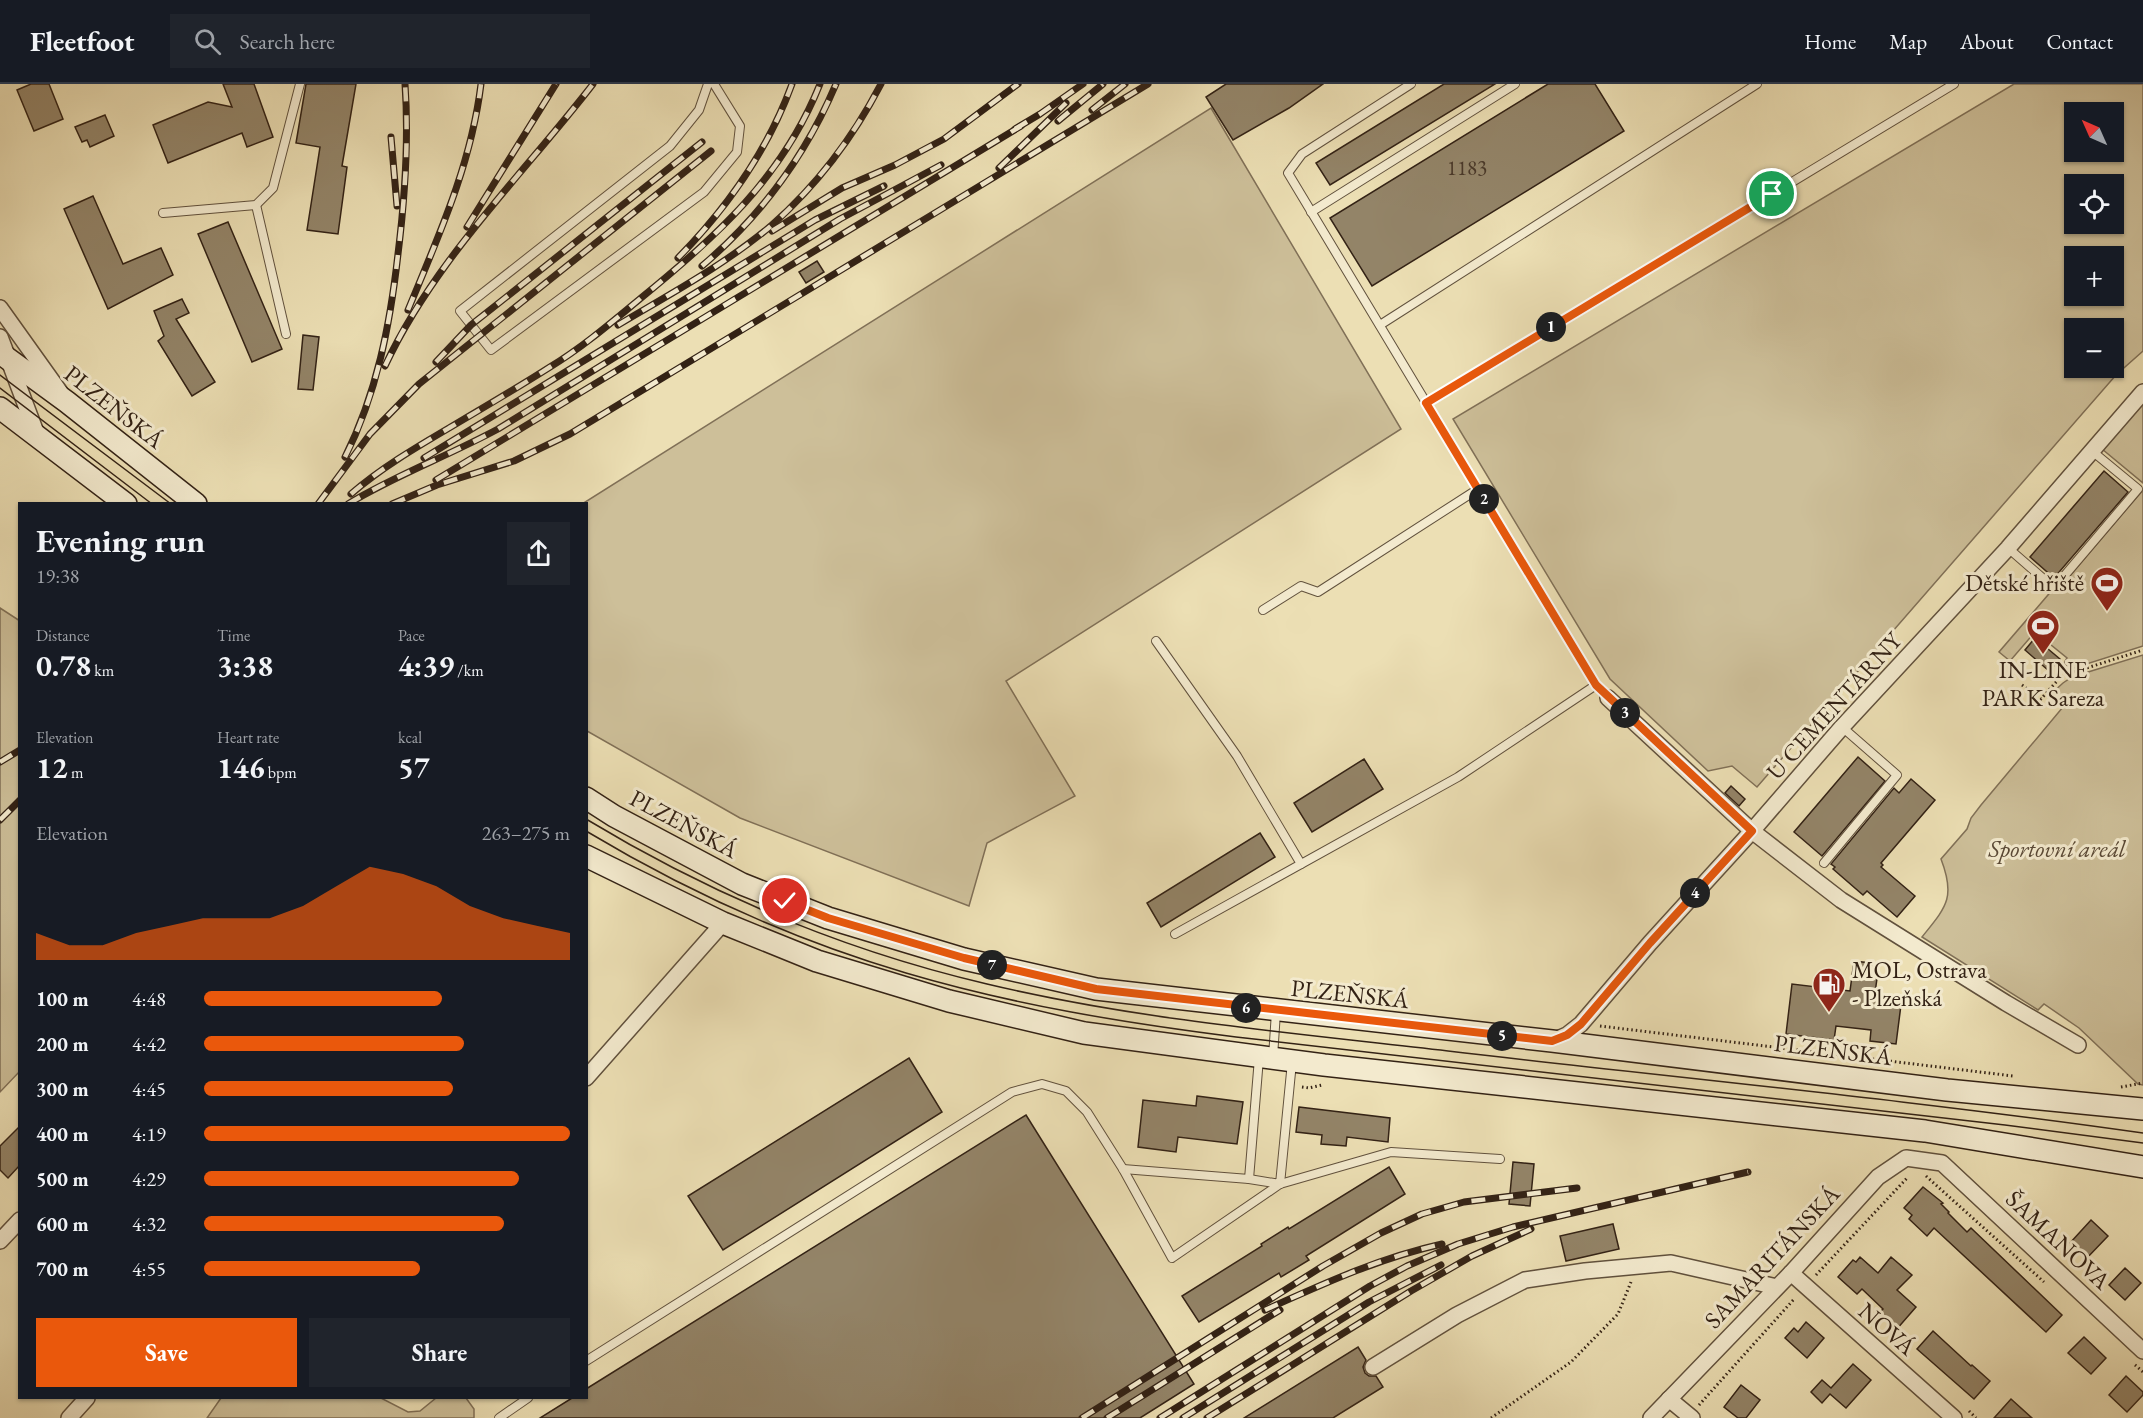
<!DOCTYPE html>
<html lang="en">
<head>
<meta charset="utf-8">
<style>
  :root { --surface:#171b24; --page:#20242c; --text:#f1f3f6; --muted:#9ea1a6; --line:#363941; --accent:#ea580c }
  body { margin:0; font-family:"EB Garamond",serif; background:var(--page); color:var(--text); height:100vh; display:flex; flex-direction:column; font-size:22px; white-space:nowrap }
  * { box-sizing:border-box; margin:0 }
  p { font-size:20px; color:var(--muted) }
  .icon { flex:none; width:33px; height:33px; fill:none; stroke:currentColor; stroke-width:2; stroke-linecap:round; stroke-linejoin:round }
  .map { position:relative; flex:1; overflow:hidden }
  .sheet { position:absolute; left:18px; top:418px; width:570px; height:897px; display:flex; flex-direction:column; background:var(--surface); border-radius:0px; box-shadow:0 2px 4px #0004 }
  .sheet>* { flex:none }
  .needle { width:39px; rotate:315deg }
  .buttons { position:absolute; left:2064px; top:18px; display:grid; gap:12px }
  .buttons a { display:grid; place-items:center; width:60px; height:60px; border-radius:0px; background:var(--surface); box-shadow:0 2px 4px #0004; font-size:30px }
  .pin { position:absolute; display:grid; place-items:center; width:51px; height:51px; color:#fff; margin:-26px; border:3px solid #fff; border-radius:50%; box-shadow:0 2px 6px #0007 }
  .km { position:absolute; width:30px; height:30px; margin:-15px; border-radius:50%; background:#222; color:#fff; font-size:16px; line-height:30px; text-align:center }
  .round { display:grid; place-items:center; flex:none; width:63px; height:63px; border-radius:0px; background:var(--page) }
  .headline { display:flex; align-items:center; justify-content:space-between; height:102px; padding:0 18px }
  h1 { font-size:33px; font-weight:700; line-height:45px }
  .figures { display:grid; grid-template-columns:repeat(3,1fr); gap:9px; height:102px; padding:6px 18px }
  .figures div { display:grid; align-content:center }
  .figures b { font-size:30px; font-weight:700 }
  .figures small { font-size:16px; font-weight:400 }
  .figures p { font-size:16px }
  .chart { height:168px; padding:12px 18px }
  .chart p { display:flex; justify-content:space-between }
  .chart svg { width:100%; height:108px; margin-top:6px; fill:var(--accent); opacity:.7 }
  .primary-button { display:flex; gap:12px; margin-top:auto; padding:12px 18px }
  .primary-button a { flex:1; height:69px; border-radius:0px; background:var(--accent); color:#fff; font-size:24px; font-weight:700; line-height:69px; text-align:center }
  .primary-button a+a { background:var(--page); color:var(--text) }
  ul { padding:0 18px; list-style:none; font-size:20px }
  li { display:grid; grid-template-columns:96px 72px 1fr; align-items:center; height:45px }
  li i { height:15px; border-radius:8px; background:var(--accent) }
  header { display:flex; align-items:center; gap:36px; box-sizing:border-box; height:84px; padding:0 30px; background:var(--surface); border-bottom:2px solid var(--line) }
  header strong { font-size:28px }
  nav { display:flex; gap:33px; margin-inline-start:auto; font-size:21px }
  .search { width:420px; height:54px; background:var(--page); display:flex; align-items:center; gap:15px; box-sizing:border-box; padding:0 21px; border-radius:0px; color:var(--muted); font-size:22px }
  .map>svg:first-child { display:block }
</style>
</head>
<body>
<header>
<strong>Fleetfoot</strong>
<div class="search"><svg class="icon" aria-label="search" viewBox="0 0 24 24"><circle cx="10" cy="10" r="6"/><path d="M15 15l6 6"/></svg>Search here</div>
<nav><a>Home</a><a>Map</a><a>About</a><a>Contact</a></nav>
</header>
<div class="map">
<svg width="2143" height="1334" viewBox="0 0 2143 1334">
  <rect width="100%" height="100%" fill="#ecdfb4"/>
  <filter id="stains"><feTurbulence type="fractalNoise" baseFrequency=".00333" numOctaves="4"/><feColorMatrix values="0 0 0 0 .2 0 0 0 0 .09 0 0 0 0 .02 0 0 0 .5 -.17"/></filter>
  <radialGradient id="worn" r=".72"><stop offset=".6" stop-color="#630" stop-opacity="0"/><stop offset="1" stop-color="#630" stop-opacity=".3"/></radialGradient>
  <g fill="#cdbf99" stroke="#807057" stroke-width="1.5" fill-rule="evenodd">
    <path d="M2014,0H2143V267L2116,291L1757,703L1732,682L1708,687L1610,595L1453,335ZM2114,28V68H2074V28ZM2114,100V140H2074V100ZM2074,172H2114V212H2074ZM2114,244V284H2074V244Z"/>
    <path d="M1211,24L1401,345L1006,597L1075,712L987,759L969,822L740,734L587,647L586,420H582Z"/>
    <path d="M2143,317V399L2102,365Z"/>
    <path d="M2143,406V562L2071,585L2064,579L2067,574L2035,548L2010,577L1999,568L2054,504L2062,501Z"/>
    <path d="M0,524L20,537V987L0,1008Z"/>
    <path d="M2143,571V1001L2138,1000L2079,944L2044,920L2038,926L1922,853C1946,823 1956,814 1941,775L1967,745L1971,734L1981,721L2063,623L2052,609L2063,599L2072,593Z"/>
    <path d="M221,1314H381L408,1328L420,1327L436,1314H466L474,1325V1334H207Z"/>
  </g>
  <g fill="#938468" stroke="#332215" stroke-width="1.5">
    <path d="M31,0H49L63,35L34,47L17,6Z"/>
    <path d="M223,0H254L273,53L247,63L242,49L168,79L153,41L208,18L232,23Z"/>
    <path d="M306,0H356L342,82L347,83L338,150L307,146L320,63L296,59Z"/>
    <path d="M1226,0H1323L1289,24L1233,56L1206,13Z"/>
    <path d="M1444,0H1495L1330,101L1316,79Z"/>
    <path d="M1548,0H1595L1624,47L1372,202L1330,134Z"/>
    <path d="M105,31L114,52L90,63L87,56L82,58L75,43Z"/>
    <path d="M93,112L123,180L161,164L173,191L108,225L64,125Z"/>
    <path d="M228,138L282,265L252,278L198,150Z"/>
    <path d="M817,177L824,188L806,199L799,188Z"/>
    <path d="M182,215L189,229L176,235L215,298L192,312L158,257L164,252L154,227Z"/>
    <path d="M303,251L319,253L313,306L298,305Z"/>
    <path d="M2104,387L2128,408L2054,494L2030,473Z"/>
    <path d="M2035,554L2060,575L2049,587L2025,566Z"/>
    <path d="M1858,673L1885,697L1822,772L1794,748Z"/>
    <path d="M1364,675L1383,705L1312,748L1294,719Z"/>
    <path d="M1911,695L1935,716L1881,779L1883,781L1881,783L1915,812L1897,833L1867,807L1863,811L1833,785L1835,783L1831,780L1894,704L1899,709Z"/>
    <path d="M1731,702L1745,715L1739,722L1725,709Z"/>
    <path d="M1260,749L1275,773L1161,843L1147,819Z"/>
    <path d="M1854,877L1879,880L1875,909L1902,913L1896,960L1870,957L1871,946L1836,942L1834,956L1786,950L1792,900L1850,907Z"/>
    <path d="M909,974L942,1028L723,1166L688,1112Z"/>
    <path d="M1197,1012L1243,1018L1237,1060L1178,1053L1176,1068L1138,1063L1143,1016L1196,1022Z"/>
    <path d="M1299,1023L1390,1034L1388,1058L1347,1053L1346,1062L1321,1060L1322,1051L1296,1048Z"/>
    <path d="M1026,1031L1194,1300L1140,1334H540L572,1314H586V1305Z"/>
    <path d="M20,1042V1081L8,1094L0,1086V1062Z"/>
    <path d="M1513,1078L1534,1080L1530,1122L1509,1120Z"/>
    <path d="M1389,1083L1405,1110L1306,1172L1309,1176L1281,1193L1279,1189L1199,1238L1182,1212L1262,1162L1261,1160L1288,1143L1289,1145Z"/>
    <path d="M1923,1103L1943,1119L1941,1120L1949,1128L1948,1129L1967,1148L1971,1144L2062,1231L2046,1248L1934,1144L1927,1152L1909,1135L1912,1131L1904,1124Z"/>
    <path d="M2091,1136L2108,1152L2086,1175L2070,1159Z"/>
    <path d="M1613,1140L1619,1165L1566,1177L1560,1152Z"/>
    <path d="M1860,1173L1878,1189L1891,1173L1912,1191L1897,1206L1916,1223L1896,1246L1878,1230L1883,1225L1862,1205L1857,1210L1838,1193L1853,1176L1856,1178Z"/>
    <path d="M2125,1184L2141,1199L2125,1216L2109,1201Z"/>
    <path d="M1806,1238L1824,1254L1807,1274L1785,1254L1794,1244L1798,1248Z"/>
    <path d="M1933,1247L1971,1282L1972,1281L1990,1297L1974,1315L1917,1265Z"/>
    <path d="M2084,1253L2106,1274L2091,1290L2068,1269Z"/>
    <path d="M1358,1263L1366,1276L1363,1283L1365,1289L1369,1292H1376L1383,1303L1333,1334H1244Z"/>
    <path d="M1853,1280L1871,1296L1846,1324L1830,1310L1822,1319L1811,1308L1822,1296L1831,1304Z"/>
    <path d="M2126,1292L2143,1308V1311L2127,1328L2109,1311Z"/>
    <path d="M1741,1301L1760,1316L1746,1334H1738L1724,1323Z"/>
    <path d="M2011,1315L2032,1334H1994Z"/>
  </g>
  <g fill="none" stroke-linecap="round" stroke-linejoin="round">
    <defs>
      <g id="lane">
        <path d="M708,0L699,26L670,62L460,227L491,266L704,108L737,68L740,42L714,0"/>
        <path d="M1411,0L1302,70L1288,89L1596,601"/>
        <path d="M256,121L286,250"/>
        <path d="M1311,128L1515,0"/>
        <path d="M163,129L256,121L273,104L300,0"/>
        <path d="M1380,241L1757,0"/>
        <path d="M1427,319L1954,0"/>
        <path d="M2008,464L2054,504L2138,405L2092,367"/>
        <path d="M1263,526L1301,502L1318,508L1478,405"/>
        <path d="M1156,557L1237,672L1301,780"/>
        <path d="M1824,779L1897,691L1842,643"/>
        <path d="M1175,850L1458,693L1596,601L1608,614"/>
        <path d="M1273,973L1276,928"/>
        <path d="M1123,1085L1249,1095L1259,974"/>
        <path d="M1249,1095L1280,1100L1292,978"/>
        <path d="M586,1277L1012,1008L1042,1000L1066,1007L1087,1028L1123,1085L1172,1174L1280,1100L1391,1068L1500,1075"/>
        <path d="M499,1334L528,1314"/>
      </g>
      <g id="street">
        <path d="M0,224L60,308"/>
        <path d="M0,253L37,351"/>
        <path d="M1608,614L1752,747L1841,816L2006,919L2078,961"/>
        <path d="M1553,957L1567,951L1581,940L1650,859L1752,747L1842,643L2008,464L2143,308"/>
        <path d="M586,994L723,839"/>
        <path d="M0,1157L20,1136"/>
        <path d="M1791,1189L1954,1334"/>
        <path d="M1373,1283L1457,1231L1525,1196L1585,1187L1671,1179L1777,1203"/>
        <path d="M1669,1315L1692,1334"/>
        <path d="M69,1334L87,1314"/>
        <path d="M1651,1334L1791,1189L1878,1093L1906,1074L1942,1079L2143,1267"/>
      </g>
      <g id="secondary">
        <path d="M0,269L67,318L196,420"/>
        <path d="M0,324L126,420"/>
        <path d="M586,714L614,732L742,800L828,834L964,875L1096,905L1552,957L1947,1006L2143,1025"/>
        <path d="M586,772L723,839L817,877L949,917L1084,949L1324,981L1925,1047L2143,1083"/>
      </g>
    </defs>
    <use href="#lane" stroke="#61513d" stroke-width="10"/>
    <use href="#street" stroke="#61513d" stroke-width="18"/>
    <use href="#secondary" stroke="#332215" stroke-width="24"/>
    <g stroke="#332215" stroke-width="3" stroke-dasharray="1.5 3" stroke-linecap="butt">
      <path d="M2022,601L2041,615L2057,597L2065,591L2143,566"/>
      <path d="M1600,942L2013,992"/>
      <path d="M1302,1003L1309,1004L1322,1001"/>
      <path d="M2121,1003L2143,999"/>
      <path d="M1926,1092L2044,1198"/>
      <path d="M1816,1191L1908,1093"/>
      <path d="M2135,1281L2143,1288"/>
      <path d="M1699,1321L1795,1214"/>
      <path d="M1969,1327L1976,1334"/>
      <path d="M1491,1334L1571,1278L1618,1230L1631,1198"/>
    </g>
    <use href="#lane" stroke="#f3eace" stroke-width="8"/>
    <use href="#street" stroke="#f3eace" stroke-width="15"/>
    <use href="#secondary" stroke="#f3eace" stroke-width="21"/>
    <g stroke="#332215" stroke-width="1.5">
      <path d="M0,291L171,420"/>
      <path d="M0,304L152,420"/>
      <path d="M586,735C710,810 846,867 987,900C1138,936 1294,949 1448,967C1680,994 1912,1016 2143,1049"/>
      <path d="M586,747C686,807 794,856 906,889C1014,921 1125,939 1236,953L2005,1041L2143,1059"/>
    </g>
    <defs>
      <g id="rail">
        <path d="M1092,26L1125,0"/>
        <path d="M1058,37L1103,0"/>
        <path d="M1015,45L1040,30L1083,0"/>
        <path d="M391,53L397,122"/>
        <path d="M999,84L1066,19"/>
        <path d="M467,143L556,0"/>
        <path d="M772,147L842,104L895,81L944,55L1018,0"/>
        <path d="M678,174C727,124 768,66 792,0"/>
        <path d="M702,182C761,132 806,71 836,0"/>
        <path d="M408,226C439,151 471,81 481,0"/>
        <path d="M618,241C670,210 726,180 772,141C816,102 854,52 881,0"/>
        <path d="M436,278L471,241L702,58"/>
        <path d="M385,282C435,175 522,92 593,0"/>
        <path d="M345,373C377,309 390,241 398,170C405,113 409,57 405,0"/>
        <path d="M424,374L815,136L884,102"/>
        <path d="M436,396L1021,42"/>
        <path d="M351,410C381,384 415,364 449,344C483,324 517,304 550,283C583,263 612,238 641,214C716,153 783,93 820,0"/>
        <path d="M318,420L370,350L419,300L711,67"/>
        <path d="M348,420C396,391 448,372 498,345L840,135L941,81"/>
        <path d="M392,420L437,401L514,377L570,350L1148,0"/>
        <path d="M0,678L20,666"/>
        <path d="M0,736L20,716"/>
        <path d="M1265,1226C1323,1200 1379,1174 1442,1160"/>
        <path d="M1082,1334L1323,1182L1381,1149L1422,1130L1464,1118L1577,1104"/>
        <path d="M1107,1334L1280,1226"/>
        <path d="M1160,1334L1370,1202L1407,1182L1458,1160L1513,1143L1748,1088"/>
        <path d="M1183,1334L1369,1218L1441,1181"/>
        <path d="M1207,1334L1411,1207L1472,1172L1531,1145"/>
      </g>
    </defs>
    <use href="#rail" stroke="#332215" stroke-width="7"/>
    <use href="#rail" stroke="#f3eace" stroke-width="4.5" stroke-dasharray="14" stroke-linecap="butt"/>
  </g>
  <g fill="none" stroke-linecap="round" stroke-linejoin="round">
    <defs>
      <path id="route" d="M785,817L828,834L964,874L1096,905L1552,957L1567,951L1581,940L1650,859L1752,747L1596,601L1426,319L1772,110"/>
    </defs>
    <use href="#route" stroke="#fff" stroke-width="12"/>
    <use href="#route" stroke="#ea580c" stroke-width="8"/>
  </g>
  <defs>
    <symbol id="stadium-pin" viewBox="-11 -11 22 30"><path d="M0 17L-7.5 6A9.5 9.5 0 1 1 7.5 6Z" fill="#8f2418" stroke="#f3eace"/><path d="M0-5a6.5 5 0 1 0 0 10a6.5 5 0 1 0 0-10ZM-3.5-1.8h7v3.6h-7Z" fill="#fff"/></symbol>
    <symbol id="fuel-pin" viewBox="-11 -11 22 30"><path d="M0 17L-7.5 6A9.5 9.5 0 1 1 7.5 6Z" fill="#8f2418" stroke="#f3eace"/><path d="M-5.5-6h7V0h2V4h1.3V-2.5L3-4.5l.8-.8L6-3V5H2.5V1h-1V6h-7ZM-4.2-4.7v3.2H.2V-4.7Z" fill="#fff"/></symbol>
  </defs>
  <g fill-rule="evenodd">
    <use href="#stadium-pin" x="2088" y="480" width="38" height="52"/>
    <use href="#stadium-pin" x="2024" y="523" width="38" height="52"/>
    <use href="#fuel-pin" x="1810" y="881" width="38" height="52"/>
  </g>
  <g text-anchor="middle" stroke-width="6" stroke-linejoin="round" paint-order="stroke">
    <g font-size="21" fill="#4b3a2a">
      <text x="1467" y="91">1183</text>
    </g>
    <g font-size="24" fill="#332215" stroke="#f3eace">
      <text transform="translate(114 323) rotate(38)" y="8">PLZEŇSKÁ</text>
      <text transform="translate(1834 622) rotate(-48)" y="8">U CEMENTÁRNY</text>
      <text transform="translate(684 740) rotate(28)" y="8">PLZEŇSKÁ</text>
      <text transform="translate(1350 910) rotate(6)" y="8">PLZEŇSKÁ</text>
      <text transform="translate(1833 966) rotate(7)" y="8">PLZEŇSKÁ</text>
      <text transform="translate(2058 1156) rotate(43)" y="8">ŠAMANOVA</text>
      <text transform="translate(1772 1173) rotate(-47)" y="8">SAMARITÁNSKÁ</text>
      <text transform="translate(1887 1245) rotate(41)" y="8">NOVÁ</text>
    </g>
    <g font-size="24" fill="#332215" stroke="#f3eace" text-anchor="end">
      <text x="2084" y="507">Dětské hřiště</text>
      <text x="2043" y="594" text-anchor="middle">IN-LINE<tspan x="2043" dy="28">PARK Sareza</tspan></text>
      <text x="1852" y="894" text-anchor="start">MOL, Ostrava<tspan x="1852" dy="28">- Plzeňská</tspan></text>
    </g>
    <g font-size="24" font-style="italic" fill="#5a4936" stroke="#f3eace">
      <text x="2057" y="773">Sportovní areál</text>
    </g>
  </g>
  <rect width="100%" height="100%" filter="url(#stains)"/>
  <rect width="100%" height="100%" fill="url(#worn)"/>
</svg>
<div class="buttons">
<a><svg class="needle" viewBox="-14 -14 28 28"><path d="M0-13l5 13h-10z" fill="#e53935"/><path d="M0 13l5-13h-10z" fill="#9ea1a6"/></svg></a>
<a><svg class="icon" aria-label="locate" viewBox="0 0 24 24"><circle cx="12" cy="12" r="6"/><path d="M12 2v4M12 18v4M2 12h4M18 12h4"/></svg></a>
<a>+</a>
<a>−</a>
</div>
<div class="pin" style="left:1772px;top:110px;background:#1e9e55"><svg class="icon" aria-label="arrive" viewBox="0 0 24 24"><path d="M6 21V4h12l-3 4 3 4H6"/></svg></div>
<div class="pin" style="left:785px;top:817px;background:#d93025"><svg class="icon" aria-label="check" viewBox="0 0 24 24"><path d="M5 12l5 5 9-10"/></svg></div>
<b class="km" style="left:1551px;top:243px">1</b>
<b class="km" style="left:1484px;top:415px">2</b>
<b class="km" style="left:1625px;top:629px">3</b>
<b class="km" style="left:1695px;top:809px">4</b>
<b class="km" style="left:1502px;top:952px">5</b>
<b class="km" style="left:1246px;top:924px">6</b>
<b class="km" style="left:992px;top:881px">7</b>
<section class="sheet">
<div class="headline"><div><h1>Evening run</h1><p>19:38</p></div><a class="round"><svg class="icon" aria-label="share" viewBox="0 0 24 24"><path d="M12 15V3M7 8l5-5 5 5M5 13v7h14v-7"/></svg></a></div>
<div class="figures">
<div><p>Distance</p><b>0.78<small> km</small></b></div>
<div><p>Time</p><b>3:38</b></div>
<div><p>Pace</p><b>4:39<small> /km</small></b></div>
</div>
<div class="figures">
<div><p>Elevation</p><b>12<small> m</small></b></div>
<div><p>Heart rate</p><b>146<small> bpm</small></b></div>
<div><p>kcal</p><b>57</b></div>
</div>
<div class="chart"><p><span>Elevation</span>263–275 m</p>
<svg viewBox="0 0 160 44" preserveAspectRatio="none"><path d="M0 44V33L10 38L20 38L30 33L40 30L50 27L60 27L70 27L80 22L90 14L100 6L110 9L120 14L130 22L140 27L150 30L160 33V44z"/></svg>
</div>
<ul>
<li><b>100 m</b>4:48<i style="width:65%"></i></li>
<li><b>200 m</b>4:42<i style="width:71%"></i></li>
<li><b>300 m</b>4:45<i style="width:68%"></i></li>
<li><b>400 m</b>4:19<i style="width:100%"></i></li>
<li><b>500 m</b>4:29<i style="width:86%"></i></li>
<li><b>600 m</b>4:32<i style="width:82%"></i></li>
<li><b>700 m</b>4:55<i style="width:59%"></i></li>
</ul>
<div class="primary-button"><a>Save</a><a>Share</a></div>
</section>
</div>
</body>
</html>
